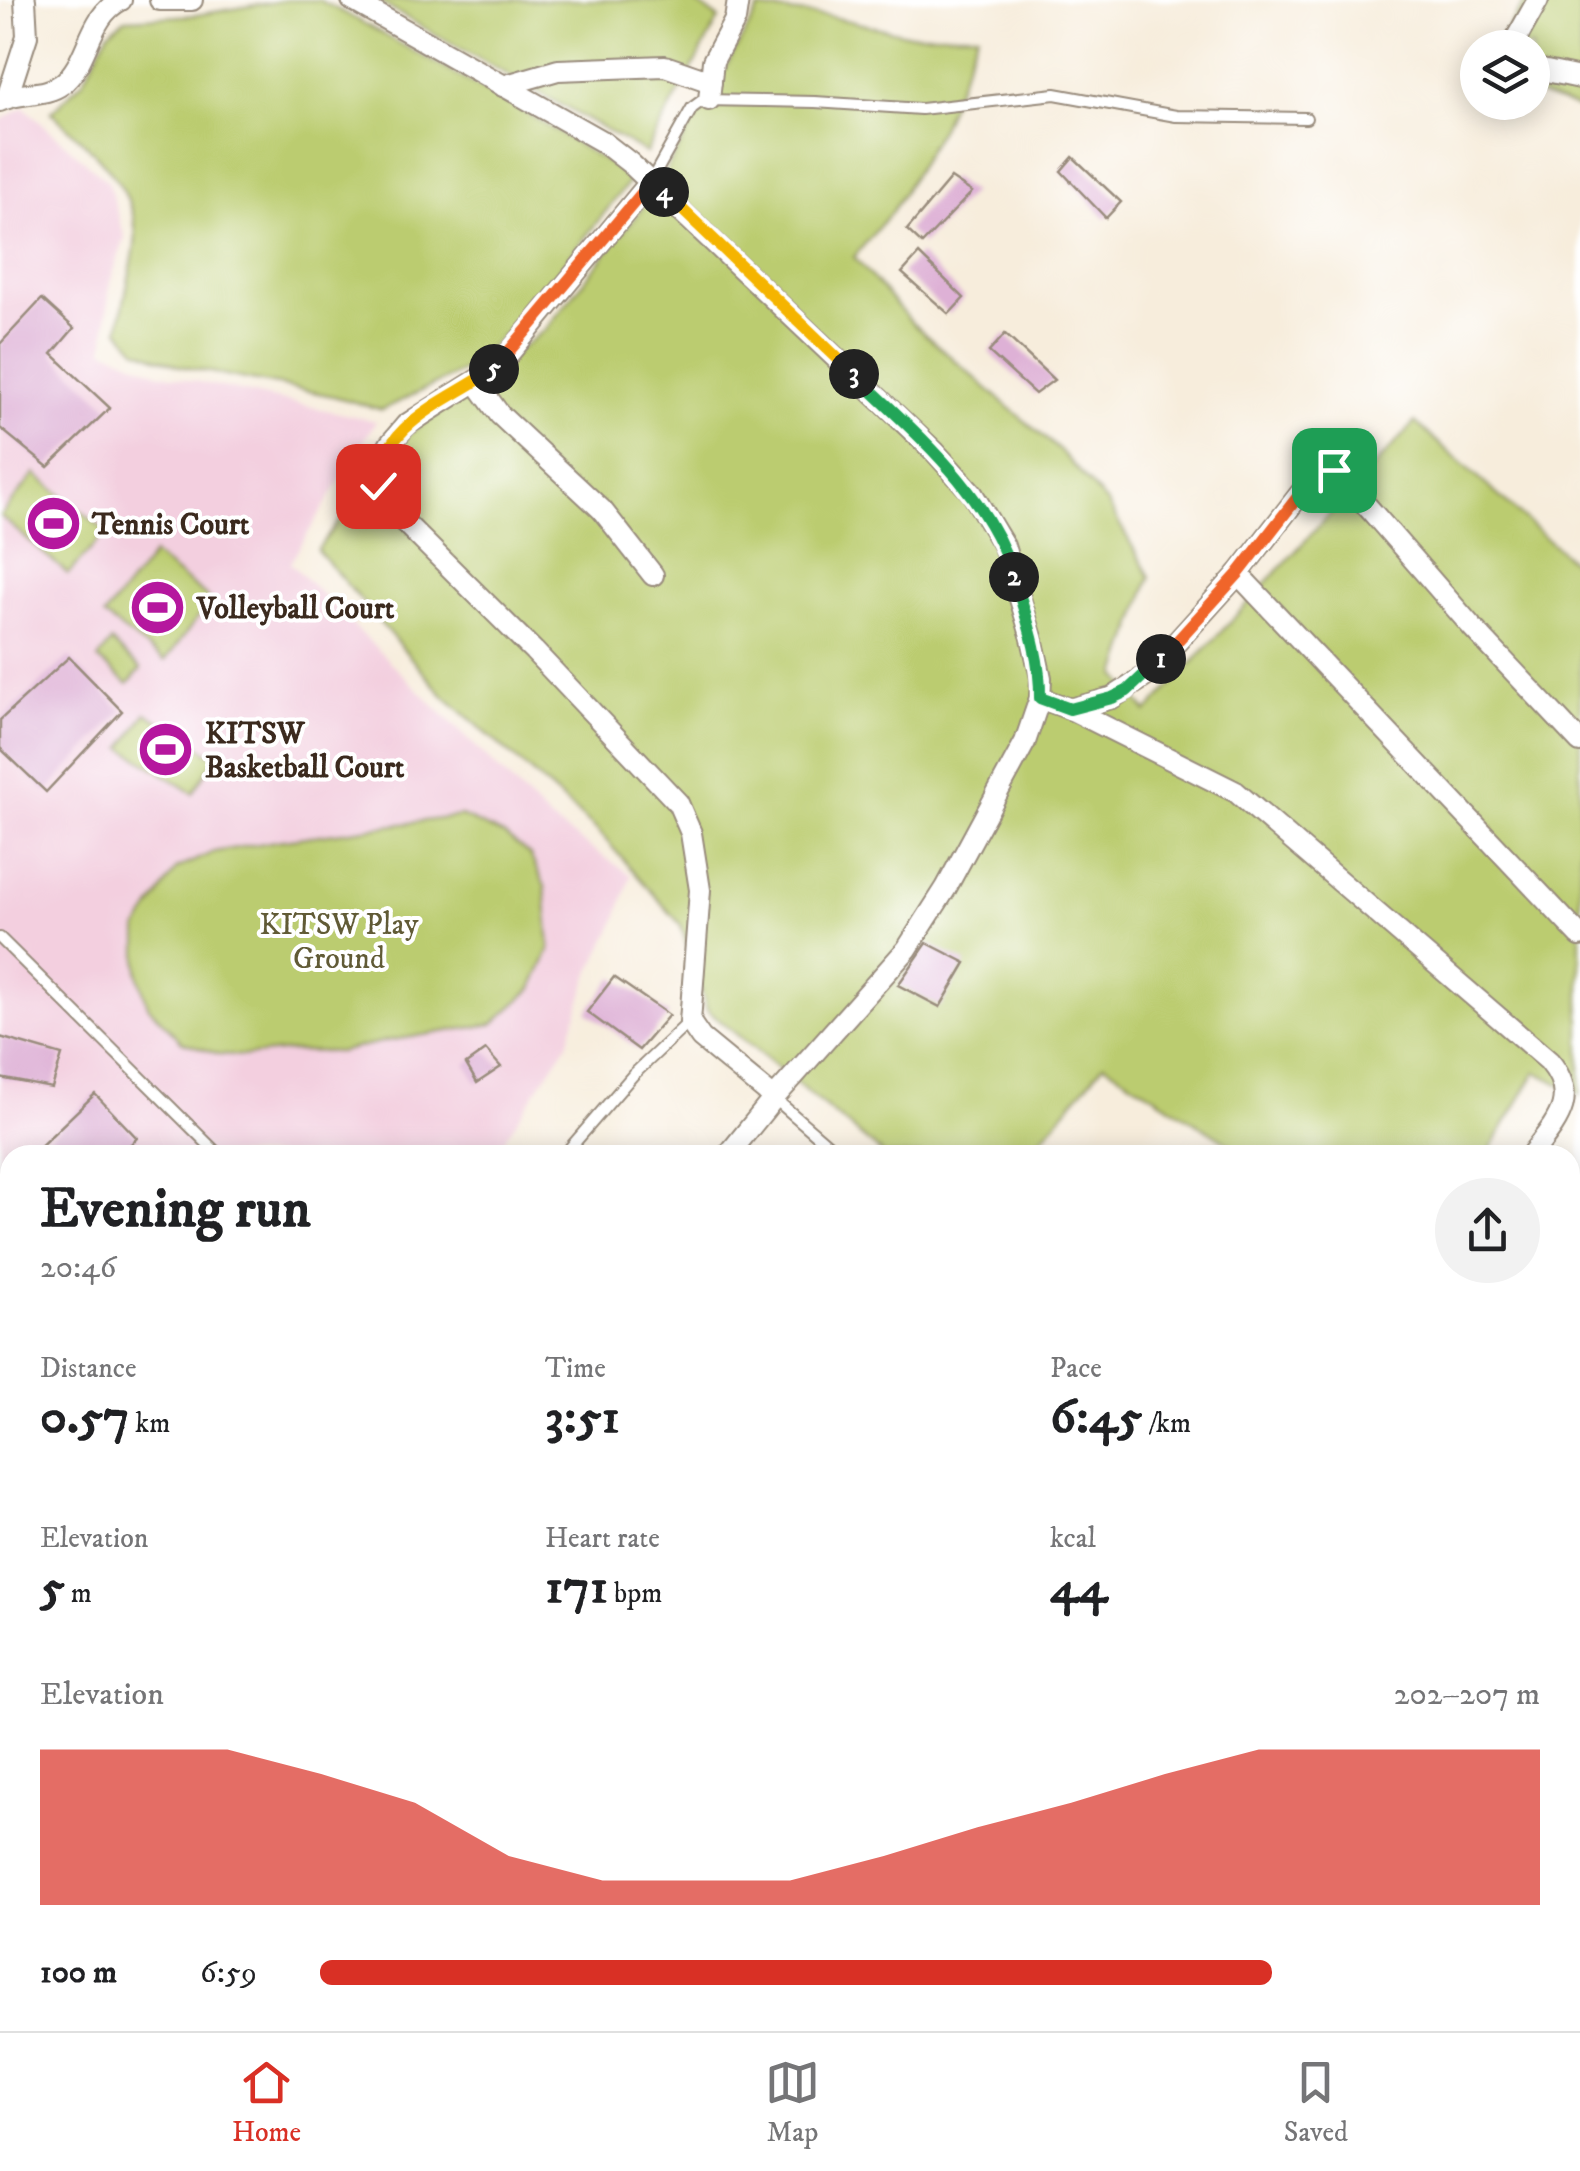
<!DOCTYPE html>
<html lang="en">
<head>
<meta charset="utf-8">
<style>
  :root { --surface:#fff; --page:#f2f2f2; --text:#202124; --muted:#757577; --line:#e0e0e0; --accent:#d93025 }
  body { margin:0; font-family:"IM FELL DW Pica",serif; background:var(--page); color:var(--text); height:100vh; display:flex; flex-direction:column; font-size:38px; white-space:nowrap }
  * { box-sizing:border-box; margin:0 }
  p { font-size:32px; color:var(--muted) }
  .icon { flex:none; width:55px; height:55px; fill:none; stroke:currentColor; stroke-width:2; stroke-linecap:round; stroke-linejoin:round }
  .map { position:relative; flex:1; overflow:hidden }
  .sheet { position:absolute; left:0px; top:1145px; width:1580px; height:888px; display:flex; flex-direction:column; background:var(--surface); border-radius:30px 30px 0 0; box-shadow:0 5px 25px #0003 }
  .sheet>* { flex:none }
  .buttons { position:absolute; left:1460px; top:30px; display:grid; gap:20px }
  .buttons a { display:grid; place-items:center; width:90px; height:90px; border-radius:50%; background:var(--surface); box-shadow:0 5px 25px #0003; font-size:50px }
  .pin { position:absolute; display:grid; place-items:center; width:85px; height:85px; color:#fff; margin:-42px; border-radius:20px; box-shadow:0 5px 15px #0006 }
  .km { position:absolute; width:50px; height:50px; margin:-25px; border-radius:50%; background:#222; color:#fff; font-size:28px; line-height:50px; text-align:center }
  .round { display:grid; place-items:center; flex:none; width:105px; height:105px; border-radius:52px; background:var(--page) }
  .headline { display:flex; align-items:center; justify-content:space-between; height:170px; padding:0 40px }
  h1 { font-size:55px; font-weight:800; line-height:75px }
  .metrics { display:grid; grid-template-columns:repeat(3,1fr); gap:15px; height:170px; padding:10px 40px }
  .metrics div { display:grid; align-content:center }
  .metrics b { font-size:50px; font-weight:800 }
  .metrics small { font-size:28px; font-weight:400 }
  .metrics p { font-size:28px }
  .chart { height:280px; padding:20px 40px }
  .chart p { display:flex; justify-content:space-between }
  .chart svg { width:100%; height:180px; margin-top:10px; fill:var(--accent); opacity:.7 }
  ul { padding:0 40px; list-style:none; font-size:32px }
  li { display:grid; grid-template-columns:160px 120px 1fr; align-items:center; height:75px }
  li i { height:25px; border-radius:12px; background:var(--accent) }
  .dock { display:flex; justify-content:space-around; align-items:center; height:140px; border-top:2px solid var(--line); background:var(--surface); font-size:28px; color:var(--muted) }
  .dock a { display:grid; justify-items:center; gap:5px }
  .dock .active { color:var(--accent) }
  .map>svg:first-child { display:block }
</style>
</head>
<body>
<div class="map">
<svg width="1580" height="2031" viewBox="0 0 1580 2031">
  <rect width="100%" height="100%" fill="#fff"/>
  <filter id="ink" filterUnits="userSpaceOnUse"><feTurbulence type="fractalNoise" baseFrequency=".01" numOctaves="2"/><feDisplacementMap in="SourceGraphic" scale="20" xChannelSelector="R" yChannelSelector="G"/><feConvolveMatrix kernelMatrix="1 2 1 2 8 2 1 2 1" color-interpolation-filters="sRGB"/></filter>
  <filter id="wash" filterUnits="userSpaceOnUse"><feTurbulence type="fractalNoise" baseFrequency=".0048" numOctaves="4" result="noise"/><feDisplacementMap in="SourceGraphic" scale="40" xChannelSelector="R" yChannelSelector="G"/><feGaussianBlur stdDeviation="2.25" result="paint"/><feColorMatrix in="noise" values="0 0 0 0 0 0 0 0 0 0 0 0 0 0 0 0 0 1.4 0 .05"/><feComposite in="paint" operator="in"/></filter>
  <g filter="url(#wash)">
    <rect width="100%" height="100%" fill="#f7eddc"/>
    <path fill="#f3cfdf" d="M24,107L108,182L125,238L110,282L104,349L158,373L376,421L290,563L551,821L631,875L616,921L590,973L567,1044L494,1155H10V1645L5,1643L0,1649V121Z"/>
    <g fill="#bbcc6f" stroke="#7b7b46" stroke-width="2.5">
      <path d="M286,0H319L356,19L540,121L617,169L629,182L517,323L463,371L382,410L333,396L179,366L138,350L119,330C123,302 131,273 135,245C142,188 88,147 51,112L83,81L108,33L125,19L196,15Z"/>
      <path d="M375,0H692L719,19L646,153Z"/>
      <path d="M1527,0H1580V109L1533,93L1532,48H1495Z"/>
      <path d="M759,9L828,16L906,34H978L942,126L893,210L854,257L913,324L1062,453L1108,504L1150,577L1117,675L1147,712L1415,422L1580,568V1095L1536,1072L1487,1155H1247L1104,1064L1028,1155H884L707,1010L681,925L597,830L445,697L317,550L405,437L546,329L650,198Z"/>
      <path d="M35,474L107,532L68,574L0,516Z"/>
      <path d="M153,555L211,600L165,661L104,616Z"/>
      <path d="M111,642L141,669L128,684L98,659Z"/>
      <path d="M146,713L216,757L193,793L123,748Z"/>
      <path d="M461,816L504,835L530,855L545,886L550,949L532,989L493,1024L386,1041L339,1052L291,1051L243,1056L219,1054L182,1042L148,1006L138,974V928L176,869L214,852L275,841Z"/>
    </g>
    <path fill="#94b062" stroke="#686d40" stroke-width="2.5" d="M1570,1918L1580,1927V2031H1303L1309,2022H1570Z"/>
    <g id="blocks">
      <g fill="#deb1d6">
        <path d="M1073,157L1121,202L1106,218L1061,171Z"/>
        <path d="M951,178L972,192L922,244L907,230Z"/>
        <path d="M919,254L964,298L949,314L902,273Z"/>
        <path d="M42,299L74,328L52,354L110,408L48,467L0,428V344Z"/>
        <path d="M1005,334L1054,380L1035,394L989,352Z"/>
        <path d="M69,657L122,711L46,792L0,748V720Z"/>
        <path d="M927,943L966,963L940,1007L898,985Z"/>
        <path d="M614,977L669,1015L639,1050L587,1012Z"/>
        <path d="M0,1037L62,1055L52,1088L0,1078Z"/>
        <path d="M486,1050L501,1067L477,1083L466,1064Z"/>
        <path d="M95,1094L137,1138L120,1155H31Z"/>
      </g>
    </g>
  </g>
  <g filter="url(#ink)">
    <use href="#blocks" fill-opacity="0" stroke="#998c7d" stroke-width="2.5"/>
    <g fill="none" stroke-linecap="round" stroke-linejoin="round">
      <defs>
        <g id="lane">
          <path d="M651,181L692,108L703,100L815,102L921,109L1055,94L1176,116L1306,118"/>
          <path d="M0,938L219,1155"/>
          <path d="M774,1098L840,1155"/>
          <path d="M564,1155L633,1075L689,1022"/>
          <path d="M0,1459L10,1486"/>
        </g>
        <g id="street">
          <path d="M160,0H192"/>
          <path d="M352,0L603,142L630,163L935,452L972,493L1004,546L1032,638L1041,678L1040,698L1025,742L946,888L907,949L774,1098L728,1155"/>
          <path d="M1511,48L1538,0"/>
          <path d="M1532,68L1580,78"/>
          <path d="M503,86L558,70L665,66L711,82"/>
          <path d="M7,98L27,36L25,0"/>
          <path d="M709,100L713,61L735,20L738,0"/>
          <path d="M0,101C19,91 45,97 62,84C90,62 87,17 121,0"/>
          <path d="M651,181L498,367L406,425L390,444L379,464L378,485L390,508L534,651L678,803L691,833L700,890L690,1022L701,1038L774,1098"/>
          <path d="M476,382L500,415L602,510L653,575"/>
          <path d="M1238,574L1580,936"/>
          <path d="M1040,698L1070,709L1236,792L1549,1061C1580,1098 1557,1121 1531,1155"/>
          <path d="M1070,709L1112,698L1146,676L1238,574L1314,476L1327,467L1340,475L1472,627L1580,742"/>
          <path d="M1570,1627L1580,1617"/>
          <path d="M0,1697L10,1703"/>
          <path d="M1570,1709L1580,1698"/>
          <path d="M0,1849L10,1857"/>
          <path d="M0,2007L10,2015"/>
          <path d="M19,2022L29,2031"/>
          <path d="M579,2022L588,2031"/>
          <path d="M138,2031L148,2022"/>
          <path d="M611,2031L618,2022"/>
          <path d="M797,2031L804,2022"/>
          <path d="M958,2031L965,2022"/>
          <path d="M1230,2031L1237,2022"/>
          <path d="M1301,2031L1308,2022"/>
        </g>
      </defs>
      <use href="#lane" stroke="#998c7d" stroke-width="14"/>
      <use href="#street" stroke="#998c7d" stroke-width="24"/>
      <use href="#lane" stroke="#fff" stroke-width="10"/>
      <use href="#street" stroke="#fff" stroke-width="20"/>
    </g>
  </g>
  <g fill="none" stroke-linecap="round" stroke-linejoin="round" filter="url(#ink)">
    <defs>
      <path id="split-1" d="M1161,659L1238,574L1314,476L1322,468L1334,470"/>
      <path id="split-2" d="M1014,577C1026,617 1041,657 1040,698L1070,709L1112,698L1127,691L1161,659"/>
      <path id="split-3" d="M854,374C917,435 987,491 1014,577"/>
      <path id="split-4" d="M664,192L854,374"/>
      <path id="split-5" d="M494,369L652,181L664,192"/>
      <path id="split-6" d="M378,486C381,422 448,402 494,369"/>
    </defs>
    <use href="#split-1" stroke="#fff" stroke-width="20"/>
    <use href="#split-2" stroke="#fff" stroke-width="20"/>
    <use href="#split-3" stroke="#fff" stroke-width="20"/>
    <use href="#split-4" stroke="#fff" stroke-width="20"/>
    <use href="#split-5" stroke="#fff" stroke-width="20"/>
    <use href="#split-6" stroke="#fff" stroke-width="20"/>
    <use href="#split-1" stroke="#f0652b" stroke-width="12"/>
    <use href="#split-2" stroke="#22a559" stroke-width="12"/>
    <use href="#split-3" stroke="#22a559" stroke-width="12"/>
    <use href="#split-4" stroke="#f5b400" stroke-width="12"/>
    <use href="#split-5" stroke="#f0652b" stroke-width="12"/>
    <use href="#split-6" stroke="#f5b400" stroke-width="12"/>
  </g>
  <defs>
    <symbol id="stadium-disc" viewBox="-11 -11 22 22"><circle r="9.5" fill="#b5179e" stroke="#fff"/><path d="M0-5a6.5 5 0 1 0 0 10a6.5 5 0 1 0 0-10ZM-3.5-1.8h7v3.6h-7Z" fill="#fff"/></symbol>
  </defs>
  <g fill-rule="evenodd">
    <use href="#stadium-disc" x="22" y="492" width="63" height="63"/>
    <use href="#stadium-disc" x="126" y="576" width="63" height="63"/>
    <use href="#stadium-disc" x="134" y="718" width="63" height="63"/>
  </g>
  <g text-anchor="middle" stroke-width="8" stroke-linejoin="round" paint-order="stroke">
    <g font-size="30" font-weight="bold" fill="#3b2a1e" stroke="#fff" text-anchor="start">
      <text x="92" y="534">Tennis Court</text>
      <text x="197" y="618">Volleyball Court</text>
      <text x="205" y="743">KITSW<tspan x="205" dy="34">Basketball Court</tspan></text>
    </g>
    <g font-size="30" fill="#615b36" stroke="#fff">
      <text x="339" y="934">KITSW Play<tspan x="339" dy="34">Ground</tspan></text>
    </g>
  </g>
</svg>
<div class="buttons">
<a><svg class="icon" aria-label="layers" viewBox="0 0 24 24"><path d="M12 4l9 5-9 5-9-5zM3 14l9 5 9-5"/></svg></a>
</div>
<div class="pin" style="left:1334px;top:470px;background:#1e9e55"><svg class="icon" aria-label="arrive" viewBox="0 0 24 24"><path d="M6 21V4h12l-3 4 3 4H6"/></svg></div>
<div class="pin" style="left:378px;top:486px;background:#d93025"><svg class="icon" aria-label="check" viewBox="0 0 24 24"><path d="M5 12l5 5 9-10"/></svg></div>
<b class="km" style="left:1161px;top:659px">1</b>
<b class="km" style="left:1014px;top:577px">2</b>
<b class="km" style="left:854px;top:374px">3</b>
<b class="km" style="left:664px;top:192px">4</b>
<b class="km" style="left:494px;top:369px">5</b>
<section class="sheet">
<div class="headline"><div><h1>Evening run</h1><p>20:46</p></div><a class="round"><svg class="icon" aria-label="share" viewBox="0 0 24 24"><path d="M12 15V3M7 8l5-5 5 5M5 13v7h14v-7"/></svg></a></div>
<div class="metrics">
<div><p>Distance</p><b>0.57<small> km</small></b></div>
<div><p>Time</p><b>3:51</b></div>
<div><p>Pace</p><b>6:45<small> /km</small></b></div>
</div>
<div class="metrics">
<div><p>Elevation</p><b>5<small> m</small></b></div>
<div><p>Heart rate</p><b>171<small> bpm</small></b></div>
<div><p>kcal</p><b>44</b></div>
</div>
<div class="chart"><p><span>Elevation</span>202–207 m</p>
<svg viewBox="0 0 160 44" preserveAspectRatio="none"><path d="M0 44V6L10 6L20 6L30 12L40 19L50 32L60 38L70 38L80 38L90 32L100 25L110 19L120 12L130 6L140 6L150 6L160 6V44z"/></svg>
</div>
<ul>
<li><b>100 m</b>6:59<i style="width:78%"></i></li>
</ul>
</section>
</div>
<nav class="dock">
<a class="active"><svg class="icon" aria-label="home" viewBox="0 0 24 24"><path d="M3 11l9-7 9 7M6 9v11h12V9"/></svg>Home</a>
<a><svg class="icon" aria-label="map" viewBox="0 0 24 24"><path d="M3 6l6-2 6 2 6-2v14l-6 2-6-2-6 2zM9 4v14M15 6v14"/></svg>Map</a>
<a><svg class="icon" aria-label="saved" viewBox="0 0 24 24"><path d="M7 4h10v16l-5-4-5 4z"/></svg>Saved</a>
</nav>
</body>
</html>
